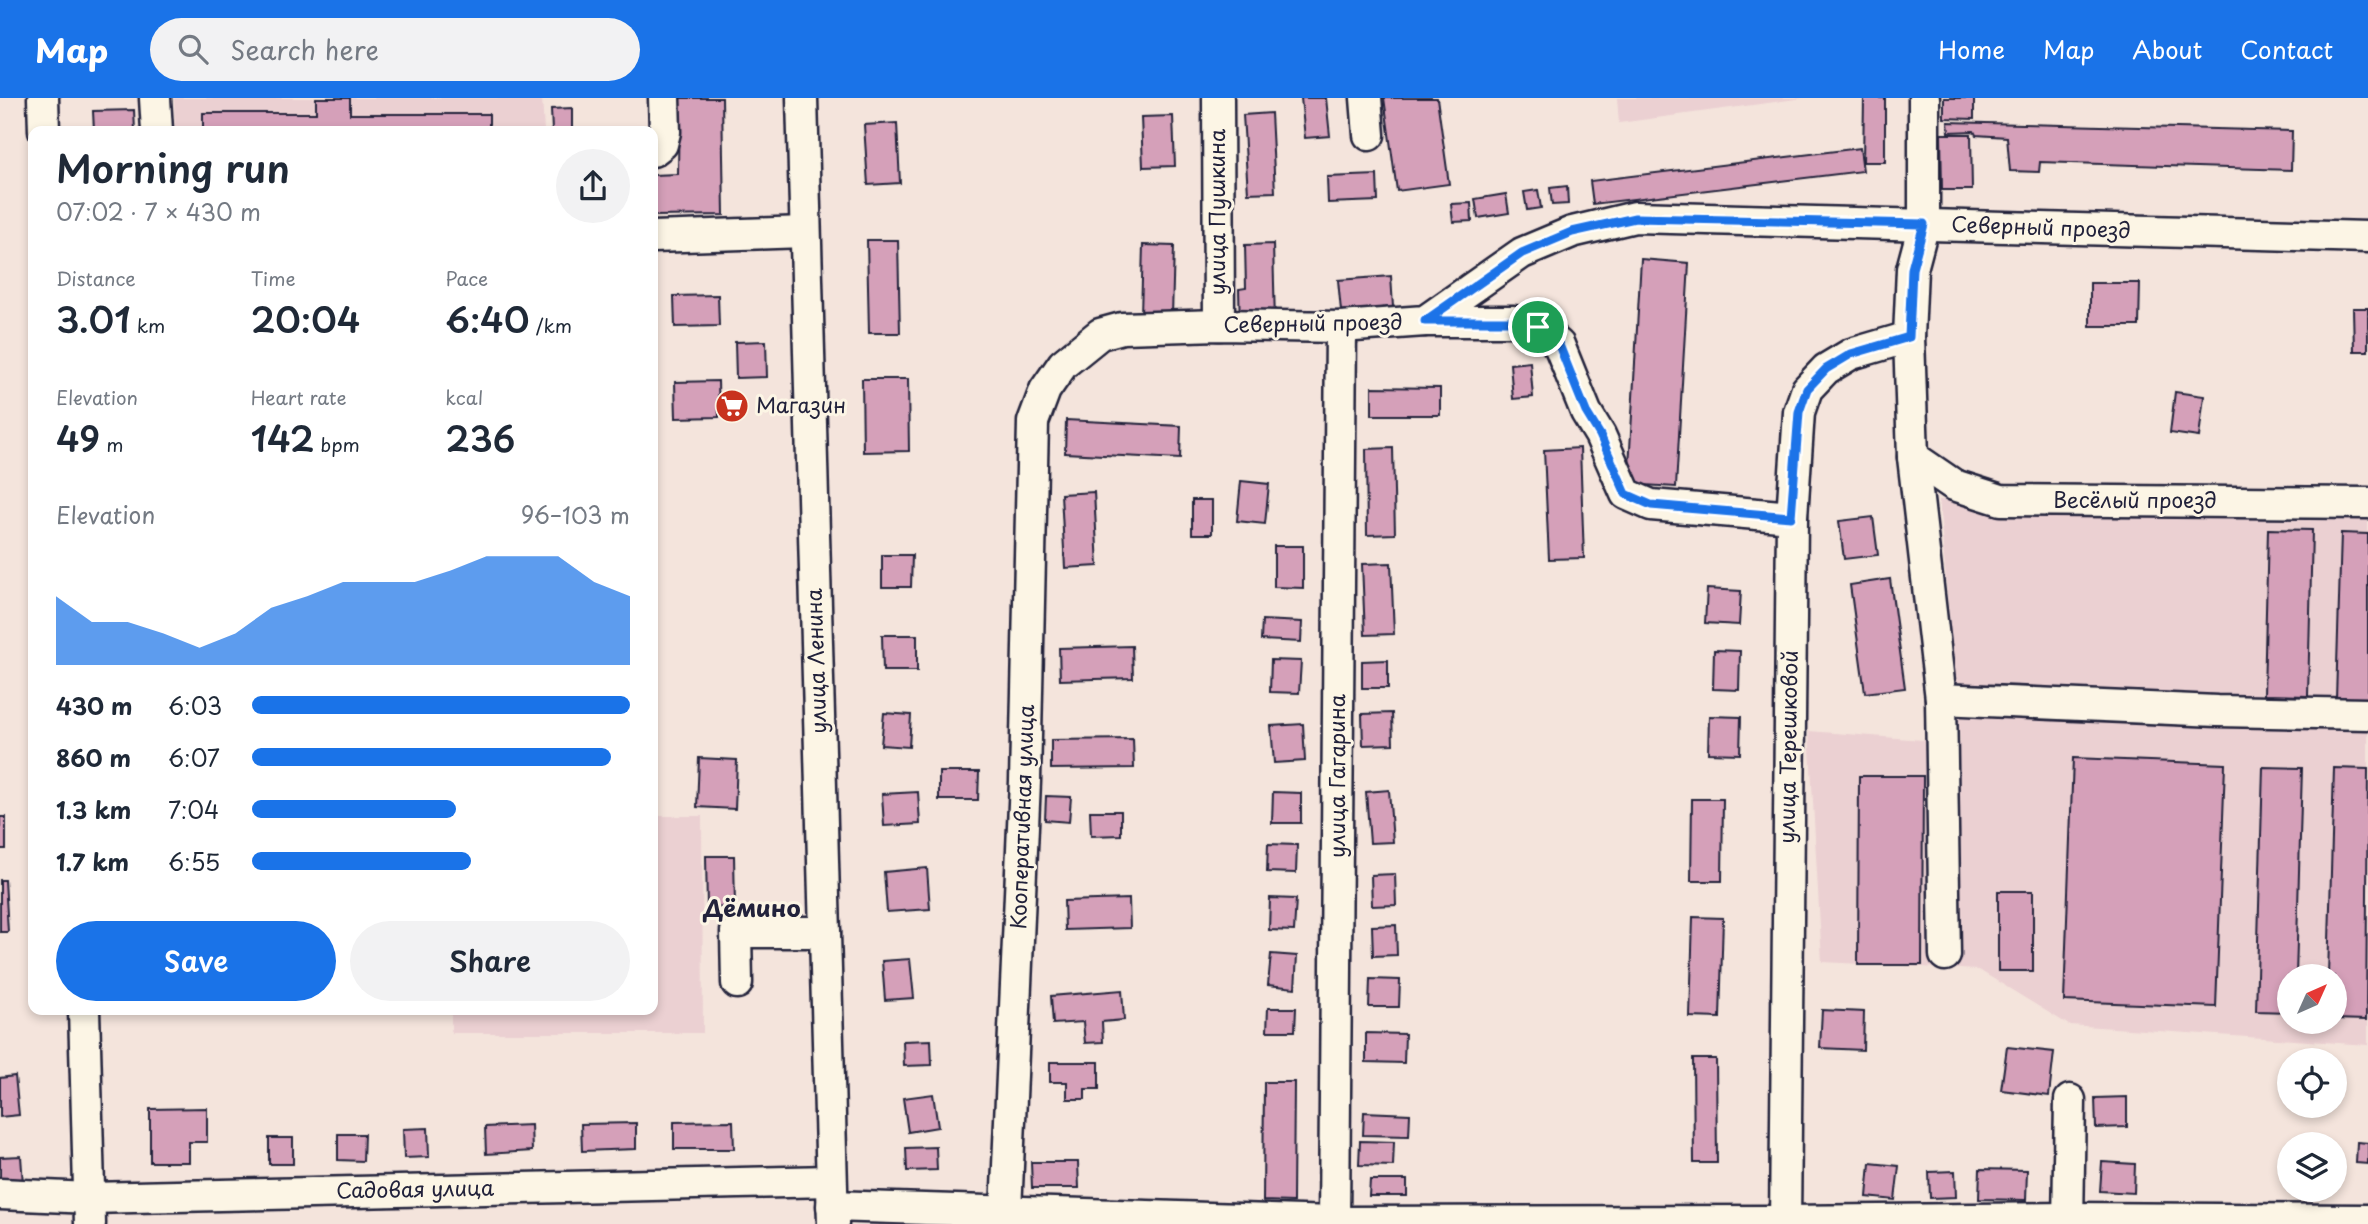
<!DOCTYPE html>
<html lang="en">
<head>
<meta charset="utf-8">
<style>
  :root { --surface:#fff; --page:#f2f2f3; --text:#1f2937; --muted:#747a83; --accent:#1a73e8 }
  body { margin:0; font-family:"Playpen Sans",sans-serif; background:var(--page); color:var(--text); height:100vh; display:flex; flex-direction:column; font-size:26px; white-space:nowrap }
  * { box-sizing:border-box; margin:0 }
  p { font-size:23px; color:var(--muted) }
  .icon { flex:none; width:38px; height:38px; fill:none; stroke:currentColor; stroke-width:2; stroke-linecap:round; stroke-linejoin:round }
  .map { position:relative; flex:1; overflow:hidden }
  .drawer { position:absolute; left:28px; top:28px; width:630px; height:889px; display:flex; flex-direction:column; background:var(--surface); border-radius:14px; box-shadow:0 4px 10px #0003 }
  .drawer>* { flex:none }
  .needle { width:46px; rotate:45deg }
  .fabs { position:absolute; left:2277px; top:866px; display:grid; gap:14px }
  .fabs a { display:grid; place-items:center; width:70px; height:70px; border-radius:50%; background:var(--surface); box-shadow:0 4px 10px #0003; font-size:35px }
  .pin { position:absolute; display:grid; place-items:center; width:60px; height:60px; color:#fff; margin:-30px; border:4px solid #fff; border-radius:50%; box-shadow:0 2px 7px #0007 }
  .round { display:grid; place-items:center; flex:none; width:74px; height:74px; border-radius:37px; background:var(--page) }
  .headline { display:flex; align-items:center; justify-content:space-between; height:119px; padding:0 28px }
  h1 { font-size:38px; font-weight:600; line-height:52px }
  .stats { display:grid; grid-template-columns:repeat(3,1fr); gap:10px; height:119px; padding:7px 28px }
  .stats div { display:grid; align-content:center }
  .stats b { font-size:35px; font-weight:600 }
  .stats small { font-size:19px; font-weight:400 }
  .stats p { font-size:19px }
  .chart { height:196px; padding:14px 28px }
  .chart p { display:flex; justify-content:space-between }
  .chart svg { width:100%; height:126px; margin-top:7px; fill:var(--accent); opacity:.7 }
  .button { display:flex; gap:14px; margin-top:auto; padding:14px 28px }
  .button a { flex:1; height:80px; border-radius:42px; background:var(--accent); color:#fff; font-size:28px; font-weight:600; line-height:80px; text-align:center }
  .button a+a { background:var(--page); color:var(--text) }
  ul { padding:0 28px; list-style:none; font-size:23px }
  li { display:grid; grid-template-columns:112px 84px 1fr; align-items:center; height:52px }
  li i { height:18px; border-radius:9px; background:var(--accent) }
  header { display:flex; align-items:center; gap:42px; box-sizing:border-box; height:98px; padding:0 35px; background:var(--accent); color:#fff }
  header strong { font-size:33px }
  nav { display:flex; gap:38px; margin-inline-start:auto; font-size:24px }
  .search { width:490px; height:63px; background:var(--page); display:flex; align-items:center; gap:18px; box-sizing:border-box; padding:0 24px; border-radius:38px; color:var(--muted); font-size:26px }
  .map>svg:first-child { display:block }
</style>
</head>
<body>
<header>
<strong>Map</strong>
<div class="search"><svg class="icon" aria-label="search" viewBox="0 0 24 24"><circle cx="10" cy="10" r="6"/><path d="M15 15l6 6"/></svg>Search here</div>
<nav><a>Home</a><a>Map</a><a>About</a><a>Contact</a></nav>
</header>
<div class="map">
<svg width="2368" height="1126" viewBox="0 0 2368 1126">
  <rect width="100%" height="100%" fill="#f4e4dc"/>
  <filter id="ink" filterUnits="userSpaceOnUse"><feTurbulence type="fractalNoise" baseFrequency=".0143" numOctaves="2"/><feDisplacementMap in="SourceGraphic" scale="14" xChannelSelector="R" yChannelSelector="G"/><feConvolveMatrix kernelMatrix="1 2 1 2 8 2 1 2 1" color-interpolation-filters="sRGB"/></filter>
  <g filter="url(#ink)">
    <g fill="#ebd0d2" fill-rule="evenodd">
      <path d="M174,0H542L544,33H175Z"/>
      <path d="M1617,0H1804L1619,25Z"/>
      <path d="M1939,402L2368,411V947L2069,927L1979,872L1822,864L1809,633L1960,645ZM2289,878H2334V924H2289Z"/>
      <path d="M653,718H702L703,935H451V912H653Z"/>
    </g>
    <g fill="#d5a0b9" stroke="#22223b" stroke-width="2">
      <path d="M316,0H350V16H489V33H203V15H316Z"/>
      <path d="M679,0H722L724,117L653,118V77L678,76Z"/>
      <path d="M1301,0H1326L1330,38L1305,40Z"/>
      <path d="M1384,0H1437L1449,86L1397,93Z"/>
      <path d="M1864,0H1885V64H1863Z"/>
      <path d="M1944,0H1974V21L1944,20Z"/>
      <path d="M572,10V33H552L551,11Z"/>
      <path d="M134,12L135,33H94L93,13Z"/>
      <path d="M1271,15L1275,94L1248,95L1243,17Z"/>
      <path d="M1173,18L1175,68L1143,69L1141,19Z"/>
      <path d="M1948,24L2292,33L2291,72L2040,64L2039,74L2010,73L2007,39L1976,37L1974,33L1949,34Z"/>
      <path d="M897,25L900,85L868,87L864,27Z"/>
      <path d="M1941,36H1971L1972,92H1942Z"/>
      <path d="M1860,50L1863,73L1593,106L1590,83Z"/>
      <path d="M1377,77L1378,103L1328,105L1327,79Z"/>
      <path d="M1567,88L1568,106L1552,107L1550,90Z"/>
      <path d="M1538,92L1541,110L1527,112L1524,94Z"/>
      <path d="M1506,96L1509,115L1478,120L1475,101Z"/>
      <path d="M1471,105L1472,123L1453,124L1451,106Z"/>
      <path d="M867,142H898L900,235H869Z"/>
      <path d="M1273,146L1275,225L1240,226L1239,191L1246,190L1245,147Z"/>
      <path d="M1143,147L1174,148L1172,218L1141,217Z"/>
      <path d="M1641,161L1689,165L1676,389L1628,386Z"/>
      <path d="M1391,178L1393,209L1341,213L1338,182Z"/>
      <path d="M2090,185H2140L2139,228H2090Z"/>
      <path d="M718,197L719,228L675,229L674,198Z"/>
      <path d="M2353,210H2368V253H2354Z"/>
      <path d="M766,243L767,279L736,280L735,244Z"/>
      <path d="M1530,264L1533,299L1513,301L1510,266Z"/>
      <path d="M862,281H908L909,353L863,354Z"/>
      <path d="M718,283L719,319L676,320L675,284Z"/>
      <path d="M1372,289L1440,290V317H1372Z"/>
      <path d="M2175,294L2204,298L2199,339L2170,335Z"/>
      <path d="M1066,322L1181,328L1180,361L1065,355Z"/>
      <path d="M1393,350L1395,436L1367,437L1366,351Z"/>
      <path d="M1580,350L1584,460L1549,461L1544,352Z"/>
      <path d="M1241,383L1269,386L1265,426L1237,423Z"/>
      <path d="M1094,394L1098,468L1065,470L1061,396Z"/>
      <rect x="1192" y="402" width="20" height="34"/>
      <path d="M1873,419L1878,457L1844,461L1839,423Z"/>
      <path d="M2268,431L2312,432L2308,598L2264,597Z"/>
      <path d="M2341,435L2368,436V603L2336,601Z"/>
      <path d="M1274,448H1303V490L1274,489Z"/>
      <path d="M882,457H912L911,489H882Z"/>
      <path d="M1391,465L1394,536L1365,537L1362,466Z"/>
      <path d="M1890,481L1905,590L1865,595L1850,487Z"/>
      <path d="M1707,491L1741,493L1739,527L1705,525Z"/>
      <path d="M1262,522L1302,524L1301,544L1261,542Z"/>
      <path d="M882,537H917V573H883Z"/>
      <path d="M1132,548L1133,580L1060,582L1059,550Z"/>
      <path d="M1714,552L1740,553L1739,592L1713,591Z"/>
      <path d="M1271,562L1301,563L1299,595L1270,594Z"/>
      <path d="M1388,562V590H1362V563Z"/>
      <path d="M884,615L911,617L909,649L881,647Z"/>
      <path d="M1392,615L1393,646L1363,647L1362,616Z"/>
      <path d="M1709,618L1741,619L1740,656L1708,655Z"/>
      <path d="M1303,626L1305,663L1274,665L1271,628Z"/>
      <path d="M1133,641L1134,670L1051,671V642Z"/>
      <path d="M699,660L737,662L735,711L697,709Z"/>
      <path d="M2073,660L2225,666L2216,909L2064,903Z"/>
      <path d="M2263,669L2302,670L2296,878H2289V914L2256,913Z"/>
      <path d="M2334,670L2368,671L2366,922L2334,921V878H2328Z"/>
      <path d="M939,674H979L978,702H939Z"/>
      <path d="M1859,678H1923L1922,867H1858Z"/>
      <path d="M1389,692L1393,744L1370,745L1366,694Z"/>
      <path d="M918,694L920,726L884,728L882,696Z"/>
      <path d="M1273,694L1301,695V725H1272Z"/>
      <path d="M1046,698L1071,699L1069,724L1045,722Z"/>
      <path d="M1692,701H1723L1722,783H1691Z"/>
      <path d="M1090,713H1121V737L1091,738Z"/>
      <rect x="0" y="719" width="6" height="32"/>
      <path d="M1268,746L1297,747L1296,775L1267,774Z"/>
      <path d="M706,758H734L735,809L707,810Z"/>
      <path d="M927,770L930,811L887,814L884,774Z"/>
      <path d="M1395,776L1396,807L1372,808L1371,777Z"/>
      <path d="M0,782H5L8,834H0Z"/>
      <rect x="1998" y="793" width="35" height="80"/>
      <path d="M1270,800L1296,801L1294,833L1269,832Z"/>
      <path d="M1129,801L1130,830L1065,832L1064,803Z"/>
      <path d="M1693,819L1723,820L1720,920L1690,919Z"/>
      <path d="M1396,827L1397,857L1373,858L1372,828Z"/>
      <path d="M1271,856L1297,858L1295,890L1268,887Z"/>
      <path d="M910,861L914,900L885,902L882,863Z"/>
      <path d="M1370,881L1400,882L1399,909H1369Z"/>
      <path d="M1122,892L1124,922L1102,924L1103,944L1085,945L1083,924L1053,926L1051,898Z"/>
      <path d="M1268,910H1296L1295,933H1267Z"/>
      <path d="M1822,912L1864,914L1863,952L1820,950Z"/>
      <path d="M1366,935L1405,936L1404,965L1366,964Z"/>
      <path d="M931,942L932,967L904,968L903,943Z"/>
      <path d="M2007,949L2054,954L2049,998L2001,992Z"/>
      <path d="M1693,961H1716L1717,1065H1694Z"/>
      <path d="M1050,964H1099V991H1085V1001H1067V984H1050Z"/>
      <path d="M15,978L19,1017L0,1019V980Z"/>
      <path d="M1264,984H1294L1293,1104L1263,1103Z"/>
      <path d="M933,996L938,1029L908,1034L903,1000Z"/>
      <path d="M2127,999V1029L2096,1030L2095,1000Z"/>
      <path d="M207,1010V1044H189V1064H150V1011Z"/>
      <path d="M1364,1014L1410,1016L1409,1038L1363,1037Z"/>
      <path d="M733,1023L734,1051H674V1024Z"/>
      <path d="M636,1025V1051L582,1053L581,1026Z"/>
      <path d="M531,1027L532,1053L486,1056L485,1029Z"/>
      <path d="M428,1030L429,1059L404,1060L403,1031Z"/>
      <path d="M338,1036H364L363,1063L338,1062Z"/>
      <rect x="269" y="1040" width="24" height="26"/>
      <path d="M1360,1043L1394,1044L1393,1068L1359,1067Z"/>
      <path d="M2357,1044L2368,1045V1066L2356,1065Z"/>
      <path d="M936,1049L937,1072L907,1073L906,1050Z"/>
      <path d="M21,1058L23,1086L0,1088V1059Z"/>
      <path d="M1031,1064H1078L1079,1090H1032Z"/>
      <path d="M2102,1064L2135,1066L2134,1095L2100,1093Z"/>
      <path d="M1870,1065L1899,1068L1895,1102L1867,1099Z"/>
      <path d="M1980,1071L2027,1072L2026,1102L1979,1101Z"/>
      <path d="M1955,1073L1956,1099L1930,1100L1929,1074Z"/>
      <path d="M1370,1082H1407V1098H1369Z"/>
    </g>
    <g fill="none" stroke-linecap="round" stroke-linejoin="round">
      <defs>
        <g id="minor">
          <path d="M43,0L44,33"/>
          <path d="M155,0L157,33"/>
          <path d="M802,0L833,1126"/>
          <path d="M1218,0L1219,227"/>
          <path d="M1366,0L1369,37"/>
          <path d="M1924,0V126L1912,171L1909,239L1913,359L1941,601L1945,857"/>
          <path d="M653,53L662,46L665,34L664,0"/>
          <path d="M653,139L805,134"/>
          <path d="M1425,223H1514L1538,229L1559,247L1586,314L1600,337L1626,396L1651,407L1792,419"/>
          <path d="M1913,359L1954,387L2001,402L2368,405"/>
          <path d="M1941,601L2217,613L2368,616"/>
          <path d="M737,885L736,834H825"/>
          <path d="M84,912L90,1126"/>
          <path d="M0,1096L90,1100L831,1083"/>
          <path d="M832,1108L1334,1124L1785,1123L2068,1120L2368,1122"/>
          <path d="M1006,1113L1025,683L1033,324L1045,292L1063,266L1100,236L1122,230L1219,227L1341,229L1425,223L1522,155L1572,134L1635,119L2368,139"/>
          <path d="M1334,1126L1341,229"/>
          <path d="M1785,1126L1792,419L1799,314L1807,291L1826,271L1851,256L1909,239"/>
          <path d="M2068,1126L2070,1002"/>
        </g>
      </defs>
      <use href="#minor" stroke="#22223b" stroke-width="35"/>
      <use href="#minor" stroke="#fcf5e5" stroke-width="30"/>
    </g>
  </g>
  <g fill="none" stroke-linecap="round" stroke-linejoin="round" filter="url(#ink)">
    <defs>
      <path id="route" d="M1635,120L1924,126L1912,171L1909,239L1851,256L1826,271L1807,291L1799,314L1791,419L1651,407L1626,396L1600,337L1586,314L1559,247L1538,229L1514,223H1425L1522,155L1572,134Z"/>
    </defs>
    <use href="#route" stroke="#fff" stroke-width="14"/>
    <use href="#route" stroke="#1a73e8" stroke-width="9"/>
  </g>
  <defs>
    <symbol id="supermarket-disc" viewBox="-11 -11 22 22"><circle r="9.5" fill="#c8321e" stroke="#fcf5e5"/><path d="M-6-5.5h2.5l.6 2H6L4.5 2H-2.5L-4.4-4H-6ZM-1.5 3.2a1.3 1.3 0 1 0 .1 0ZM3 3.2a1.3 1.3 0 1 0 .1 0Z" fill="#fff"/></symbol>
  </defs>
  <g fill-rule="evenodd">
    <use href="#supermarket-disc" x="713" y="289" width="38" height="38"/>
  </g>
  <g text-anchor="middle" stroke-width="6" stroke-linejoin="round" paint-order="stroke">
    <g font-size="21" fill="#22223b" stroke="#fcf5e5">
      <text transform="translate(1218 114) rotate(-90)" y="7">улица Пушкина</text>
      <text transform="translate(2041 130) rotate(2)" y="7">Северный проезд</text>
      <text transform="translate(1313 226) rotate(-1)" y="7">Северный проезд</text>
      <text x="2135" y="410">Весёлый проезд</text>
      <text transform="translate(817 563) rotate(-92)" y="7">улица Ленина</text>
      <text transform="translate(1789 649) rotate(-89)" y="7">улица Терешковой</text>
      <text transform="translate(1338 678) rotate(-90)" y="7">улица Гагарина</text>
      <text transform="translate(1023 719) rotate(-88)" y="7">Кооперативная улица</text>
      <text transform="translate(415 1092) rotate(-1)" y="7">Садовая улица</text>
    </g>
    <g font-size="21" fill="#22223b" stroke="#fcf5e5" text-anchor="start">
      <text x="756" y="315">Магазин</text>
    </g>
    <g font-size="24" font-weight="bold" fill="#22223b" stroke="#fcf5e5">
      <text x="752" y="819">Дёмино</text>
    </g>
  </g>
</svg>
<div class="fabs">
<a><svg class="needle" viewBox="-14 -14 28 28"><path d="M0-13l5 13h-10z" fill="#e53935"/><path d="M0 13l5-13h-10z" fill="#747a83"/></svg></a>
<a><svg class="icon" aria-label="locate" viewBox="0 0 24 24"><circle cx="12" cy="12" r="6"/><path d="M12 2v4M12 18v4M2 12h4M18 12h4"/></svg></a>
<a><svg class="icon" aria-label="layers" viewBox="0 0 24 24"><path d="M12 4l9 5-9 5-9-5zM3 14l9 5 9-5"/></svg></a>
</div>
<div class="pin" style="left:1538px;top:229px;background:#1e9e55"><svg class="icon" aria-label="arrive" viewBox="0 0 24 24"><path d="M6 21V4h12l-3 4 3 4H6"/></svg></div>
<section class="drawer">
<div class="headline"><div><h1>Morning run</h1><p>07:02 · 7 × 430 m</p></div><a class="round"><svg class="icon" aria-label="share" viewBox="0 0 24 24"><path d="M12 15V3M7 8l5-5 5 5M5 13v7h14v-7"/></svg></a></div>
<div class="stats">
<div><p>Distance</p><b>3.01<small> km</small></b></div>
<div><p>Time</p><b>20:04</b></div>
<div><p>Pace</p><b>6:40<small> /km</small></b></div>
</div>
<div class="stats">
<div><p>Elevation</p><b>49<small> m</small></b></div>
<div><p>Heart rate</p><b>142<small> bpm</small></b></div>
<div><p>kcal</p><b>236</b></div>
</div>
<div class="chart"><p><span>Elevation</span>96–103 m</p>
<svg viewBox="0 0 160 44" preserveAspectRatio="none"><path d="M0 44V20L10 29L20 29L30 33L40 38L50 33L60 24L70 20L80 15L90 15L100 15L110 11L120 6L130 6L140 6L150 15L160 20V44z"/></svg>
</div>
<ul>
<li><b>430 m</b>6:03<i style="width:100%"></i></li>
<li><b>860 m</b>6:07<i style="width:95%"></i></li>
<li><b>1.3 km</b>7:04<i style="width:54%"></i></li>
<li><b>1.7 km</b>6:55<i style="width:58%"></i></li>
</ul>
<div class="button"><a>Save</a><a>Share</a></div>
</section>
</div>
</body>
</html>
